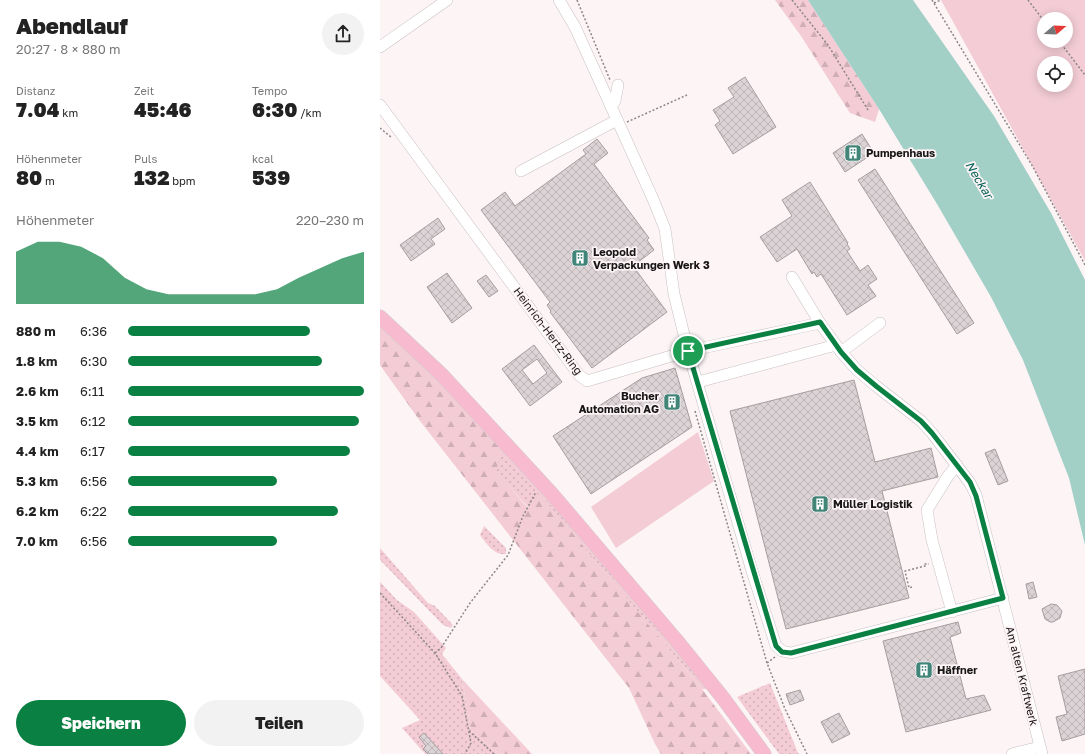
<!DOCTYPE html>
<html lang="de">
<head>
<meta charset="utf-8">
<style>
  :root { --surface:#fff; --page:#f2f2f2; --text:#222; --muted:#767676; --accent:#0b8043 }
  body { margin:0; font-family:"Golos Text",sans-serif; background:var(--page); color:var(--text); height:100vh; display:flex; flex-direction:column; font-size:15px; white-space:nowrap }
  * { box-sizing:border-box; margin:0 }
  p { font-size:13px; color:var(--muted) }
  .icon { flex:none; width:22px; height:22px; fill:none; stroke:currentColor; stroke-width:2; stroke-linecap:round; stroke-linejoin:round }
  .map { position:relative; flex:1; overflow:hidden }
  .details { display:flex; flex-direction:column; background:var(--surface); width:380px }
  .details>* { flex:none }
  .needle { width:26px; rotate:71deg }
  .fabs { position:absolute; left:657px; top:12px; display:grid; gap:8px }
  .fabs a { display:grid; place-items:center; width:36px; height:36px; border-radius:50%; background:var(--surface); box-shadow:0 2px 10px #0003; font-size:20px }
  .pin { position:absolute; display:grid; place-items:center; width:34px; height:34px; color:#fff; margin:-17px; border:2px solid #fff; border-radius:50%; box-shadow:0 1px 4px #0007 }
  .round { display:grid; place-items:center; flex:none; width:42px; height:42px; border-radius:21px; background:var(--page) }
  .overview { display:flex; align-items:center; justify-content:space-between; height:68px; padding:0 16px }
  h1 { font-size:22px; font-weight:800; line-height:30px }
  .stats { display:grid; grid-template-columns:repeat(3,1fr); gap:6px; height:68px; padding:4px 16px }
  .stats div { display:grid; align-content:center }
  .stats b { font-size:20px; font-weight:800 }
  .stats small { font-size:11px; font-weight:400 }
  .stats p { font-size:11px }
  .chart { height:112px; padding:8px 16px }
  .chart p { display:flex; justify-content:space-between }
  .chart svg { width:100%; height:72px; margin-top:4px; fill:var(--accent); opacity:.7 }
  .primary-button { display:flex; gap:8px; margin-top:auto; padding:8px 16px }
  .primary-button a { flex:1; height:46px; border-radius:24px; background:var(--accent); color:#fff; font-size:16px; font-weight:800; line-height:46px; text-align:center }
  .primary-button a+a { background:var(--page); color:var(--text) }
  ul { padding:0 16px; list-style:none; font-size:13px }
  li { display:grid; grid-template-columns:64px 48px 1fr; align-items:center; height:30px }
  li i { height:10px; border-radius:5px; background:var(--accent) }
  main { display:flex; flex:1; min-height:0 }
  .map>svg:first-child { display:block }
</style>
</head>
<body>
<main>
<section class="details">
<div class="overview"><div><h1>Abendlauf</h1><p>20:27 · 8 × 880 m</p></div><a class="round"><svg class="icon" aria-label="share" viewBox="0 0 24 24"><path d="M12 15V3M7 8l5-5 5 5M5 13v7h14v-7"/></svg></a></div>
<div class="stats">
<div><p>Distanz</p><b>7.04<small> km</small></b></div>
<div><p>Zeit</p><b>45:46</b></div>
<div><p>Tempo</p><b>6:30<small> /km</small></b></div>
</div>
<div class="stats">
<div><p>Höhenmeter</p><b>80<small> m</small></b></div>
<div><p>Puls</p><b>132<small> bpm</small></b></div>
<div><p>kcal</p><b>539</b></div>
</div>
<div class="chart"><p><span>Höhenmeter</span>220–230 m</p>
<svg viewBox="0 0 160 44" preserveAspectRatio="none"><path d="M0 44V12L10 6L20 6L30 9L40 16L50 28L60 35L70 38L80 38L90 38L100 38L110 38L120 35L130 28L140 22L150 16L160 12V44z"/></svg>
</div>
<ul>
<li><b>880 m</b>6:36<i style="width:77%"></i></li>
<li><b>1.8 km</b>6:30<i style="width:82%"></i></li>
<li><b>2.6 km</b>6:11<i style="width:100%"></i></li>
<li><b>3.5 km</b>6:12<i style="width:98%"></i></li>
<li><b>4.4 km</b>6:17<i style="width:94%"></i></li>
<li><b>5.3 km</b>6:56<i style="width:63%"></i></li>
<li><b>6.2 km</b>6:22<i style="width:89%"></i></li>
<li><b>7.0 km</b>6:56<i style="width:63%"></i></li>
</ul>
<div class="primary-button"><a>Speichern</a><a>Teilen</a></div>
</section>
<div class="map">
<svg width="705" height="754" viewBox="0 0 705 754">
  <defs>
    <pattern id="grass-dots" width="8" height="8" patternUnits="userSpaceOnUse"><rect width="8" height="8" fill="#f3ccd6"/><path d="M2 2h.1M6 6h.1" fill="none" stroke="#d0aeb7" stroke-width="1.8" stroke-linecap="round"/></pattern>
    <pattern id="forest-firs" width="22" height="20" patternUnits="userSpaceOnUse"><rect width="22" height="20" fill="#f3ccd6"/><path d="M5 1l3.5 6h-7zM16 11l3.5 6h-7z" fill="#d0aeb7"/></pattern>
    <pattern id="building-cross-hatch" width="8" height="8" patternUnits="userSpaceOnUse"><rect width="8" height="8" fill="#dcd3d6"/><path d="M0 0l8 8M0 8l8-8" fill="none" stroke="#bcb4b7"/></pattern>
  </defs>
  <rect width="100%" height="100%" fill="#fdf4f6"/>
  <g fill="url(#grass-dots)">
    <path d="M123,444L329,689H322L159,494L149,508L115,471Z"/>
    <path d="M104,526L126,548V554C114,556 106,543 100,535Z"/>
    <path d="M0,548L48,603L55,606L73,625L71,628L63,625L0,560Z"/>
    <path d="M0,582L17,600L34,612L66,648L62,654L82,679L91,730L119,754H45L22,728L40,720L0,676Z"/>
    <path d="M390,683L418,753L419,754H399L357,697Z"/>
  </g>
  <g fill="url(#forest-firs)">
    <path d="M395,0H428L499,109L495,122L470,113L421,36Z"/>
    <path d="M0,321L123,444L116,471L148,508L159,493L322,689L371,754H281L275,744L249,688L40,421L0,365Z"/>
    <path d="M82,679L152,754H119L91,730Z"/>
  </g>
  <g fill="#f3ccd6" fill-rule="evenodd">
    <path d="M561,0H705V261ZM664,19H686V41H664ZM664,63H686V85H664Z"/>
    <path d="M318,432L334,481L236,548L211,507Z"/>
  </g>
  <path fill="#a2cfc6" d="M428,0H533L614,116L671,213L705,280V545L689,478L643,360L611,297L557,204L499,109Z"/>
  <g fill="url(#building-cross-hatch)" stroke="#a69d9f" fill-rule="evenodd">
    <path d="M365,77L396,127L353,154L335,125L340,121L333,110L354,97L348,88Z"/>
    <path d="M482,134L494,153L465,172L453,153Z"/>
    <path d="M217,139L228,153L214,164L269,238L267,240L274,250L253,266L287,312L212,368L170,312L171,311L167,305L170,302L101,210L125,192L135,206L206,154L203,150Z"/>
    <path d="M495,169L594,323L577,334L478,180Z"/>
    <path d="M430,182L468,243L467,244L470,249L467,251L480,271L488,265L497,279L488,285L496,296L467,315L441,274L437,277L434,272L432,274L417,249L397,262L380,237L412,216L402,200Z"/>
    <path d="M58,218L65,229L51,239L55,244L31,261L20,245Z"/>
    <path d="M67,273L92,308L72,323L47,287Z"/>
    <path d="M106,275L118,291L109,297L97,281Z"/>
    <path d="M154,345L182,382L150,406L122,369ZM157,359L167,373L153,384L142,370Z"/>
    <path d="M295,368L312,427L211,494L173,436L262,378Z"/>
    <path d="M474,380L495,462L551,448L558,477L502,491L529,598L406,629L350,411Z"/>
    <path d="M615,449L628,481L618,485L605,453Z"/>
    <path d="M653,582L657,597L649,599L646,584Z"/>
    <path d="M671,604L677,605L682,611L680,618L673,622H670L665,619L662,609Z"/>
    <path d="M578,622L581,633L570,637L586,699L604,695L611,710L526,732L503,641Z"/>
    <path d="M705,669V734L682,741L676,717L687,714L678,676Z"/>
    <path d="M420,690L424,700L410,705L406,694Z"/>
    <path d="M459,713L470,734L452,743L441,722Z"/>
    <path d="M44,733L63,754H48L43,749L46,746L39,737Z"/>
  </g>
  <g fill="none" stroke-linecap="round" stroke-linejoin="round">
    <defs>
      <g id="minor">
        <path d="M179,0L195,27L273,199L285,229L294,294L308,351L372,571L396,646L402,651L411,653L623,598"/>
        <path d="M0,47L67,0"/>
        <path d="M0,105L199,375L207,381L308,351L440,323L461,352L477,370L496,386L541,421L552,433L590,483L596,495L662,754"/>
        <path d="M231,106L235,101L238,85"/>
        <path d="M141,171L237,120"/>
        <path d="M412,277L440,323"/>
        <path d="M461,352L500,323"/>
        <path d="M318,382L456,345"/>
        <path d="M572,612L552,540L547,510L568,476L577,465"/>
        <path d="M632,754L660,747"/>
      </g>
      <path id="major" d="M0,317L62,375L172,494L297,641L343,698L384,754"/>
    </defs>
    <use href="#minor" stroke="#c8bfc1" stroke-width="12"/>
    <use href="#major" stroke="#d1d0d1" stroke-width="15"/>
    <g stroke="#8c8688" stroke-width="1.5" stroke-dasharray="2 2" stroke-linecap="butt">
      <path d="M197,0L230,80"/>
      <path d="M412,0L448,45L488,110"/>
      <path d="M552,0L653,167L705,265"/>
      <path d="M648,0L664,21"/>
      <path d="M554,3L561,0"/>
      <path d="M679,41L705,75"/>
      <path d="M247,122L307,95"/>
      <path d="M0,128L11,137"/>
      <path d="M315,411L387,663L405,709L427,754"/>
      <path d="M532,587L529,588L525,571L545,566L544,564H549"/>
      <path d="M0,593L55,653L82,696L91,743L85,754"/>
      <path d="M55,653L61,648L90,603L128,555L143,516L156,492"/>
      <path d="M387,663L395,657"/>
      <path d="M89,731L114,754"/>
    </g>
    <use href="#minor" stroke="#fff" stroke-width="11"/>
    <use href="#major" stroke="#f8bace" stroke-width="14"/>
  </g>
  <g fill="none" stroke-linecap="round" stroke-linejoin="round">
    <defs>
      <path id="route" d="M440,322L461,352L477,370L496,386L541,421L552,433L590,482L596,496L623,598L411,653L402,652L396,646L308,351Z"/>
    </defs>
    <use href="#route" stroke="#fff" stroke-width="8"/>
    <use href="#route" stroke="#0b8043" stroke-width="5"/>
  </g>
  <defs>
    <symbol id="building-square" viewBox="-11 -11 22 22"><rect x="-9" y="-9" width="18" height="18" rx="4" fill="#418578" stroke="#fdf4f6"/><path d="M-4-6H4V6H1V3H-1V6H-4ZM-2.5-4.3h1.7v1.8h-1.7ZM.8-4.3h1.7v1.8H.8ZM-2.5-1h1.7V.8h-1.7ZM.8-1h1.7V.8H.8Z" fill="#fff"/></symbol>
  </defs>
  <g fill-rule="evenodd">
    <use href="#building-square" x="463" y="143" width="20" height="20"/>
    <use href="#building-square" x="190" y="248" width="20" height="20"/>
    <use href="#building-square" x="282" y="392" width="20" height="20"/>
    <use href="#building-square" x="430" y="494" width="20" height="20"/>
    <use href="#building-square" x="534" y="660" width="20" height="20"/>
  </g>
  <g text-anchor="middle" stroke-width="3.5" stroke-linejoin="round" paint-order="stroke">
    <g font-size="11" font-weight="bold" fill="#191617" stroke="#fdf4f6" text-anchor="start">
      <text x="486" y="157">Pumpenhaus</text>
      <text x="213" y="256">Leopold<tspan x="213" dy="13">Verpackungen Werk 3</tspan></text>
      <text x="279" y="400" text-anchor="end">Bucher<tspan x="279" dy="13">Automation AG</tspan></text>
      <text x="453" y="508">Müller Logistik</text>
      <text x="557" y="674">Häffner</text>
    </g>
    <g font-size="11" fill="#191617" stroke="#fdf4f6">
      <text transform="translate(168 331) rotate(53)" y="4">Heinrich-Hertz-Ring</text>
      <text transform="translate(642 676) rotate(76)" y="4">Am alten Kraftwerk</text>
    </g>
    <g font-size="12" font-style="italic" fill="#076357" stroke="#fdf4f6">
      <text transform="translate(599 180) rotate(59)" y="4">Neckar</text>
    </g>
  </g>
</svg>
<div class="fabs">
<a><svg class="needle" viewBox="-14 -14 28 28"><path d="M0-13l5 13h-10z" fill="#e53935"/><path d="M0 13l5-13h-10z" fill="#767676"/></svg></a>
<a><svg class="icon" aria-label="locate" viewBox="0 0 24 24"><circle cx="12" cy="12" r="6"/><path d="M12 2v4M12 18v4M2 12h4M18 12h4"/></svg></a>
</div>
<div class="pin" style="left:308px;top:351px;background:#1e9e55"><svg class="icon" aria-label="arrive" viewBox="0 0 24 24"><path d="M6 21V4h12l-3 4 3 4H6"/></svg></div>
</div>
</main>
</body>
</html>
